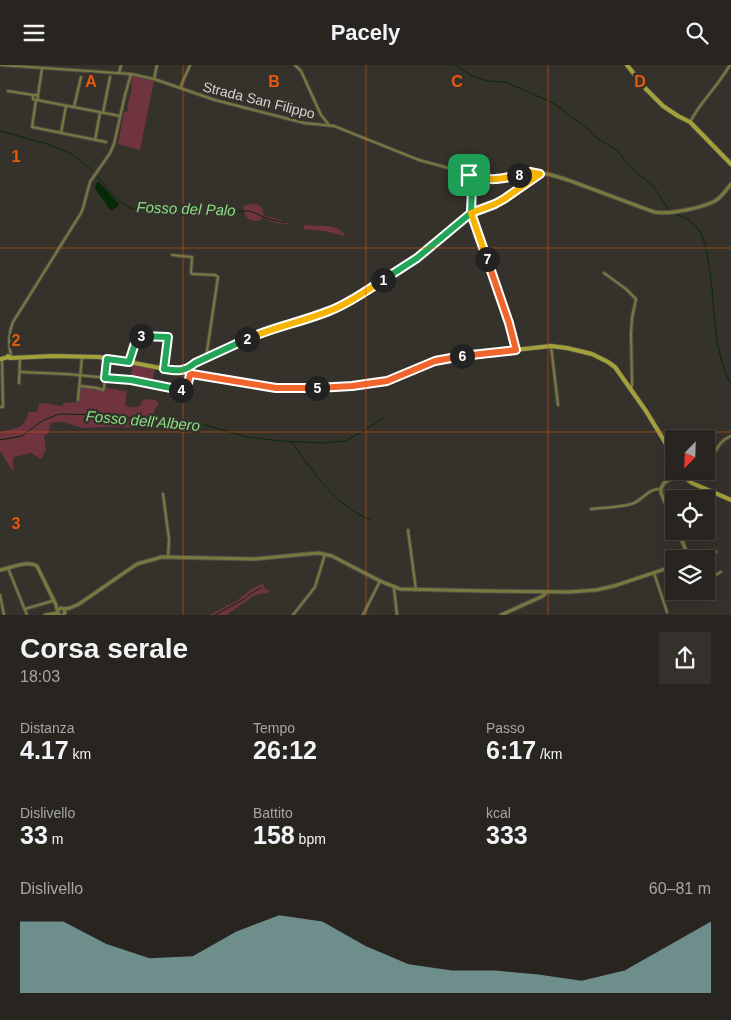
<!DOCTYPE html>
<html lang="it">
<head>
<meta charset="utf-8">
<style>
  :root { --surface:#282520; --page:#34312d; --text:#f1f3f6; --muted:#a5a5a5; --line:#44423e; --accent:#8bbbb9 }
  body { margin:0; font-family:Helvetica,sans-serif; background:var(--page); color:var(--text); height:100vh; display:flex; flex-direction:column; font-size:19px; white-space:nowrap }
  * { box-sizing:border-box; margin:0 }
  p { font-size:16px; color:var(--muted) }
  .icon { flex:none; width:28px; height:28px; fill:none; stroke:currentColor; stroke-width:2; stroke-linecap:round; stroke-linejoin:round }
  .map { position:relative; height:550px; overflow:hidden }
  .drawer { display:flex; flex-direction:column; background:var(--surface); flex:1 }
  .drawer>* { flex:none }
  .needle { width:32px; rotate:203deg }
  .tools { position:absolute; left:665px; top:365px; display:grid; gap:10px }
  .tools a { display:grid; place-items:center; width:50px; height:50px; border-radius:0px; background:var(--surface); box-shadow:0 5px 20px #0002,0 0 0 1px var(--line); font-size:25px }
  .pin { position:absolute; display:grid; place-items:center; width:42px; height:42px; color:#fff; margin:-21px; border-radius:10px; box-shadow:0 2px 8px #0006 }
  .km { position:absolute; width:25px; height:25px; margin:-12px; border-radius:50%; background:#222; color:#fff; font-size:14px; line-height:25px; text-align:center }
  .round { display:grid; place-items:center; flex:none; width:52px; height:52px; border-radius:0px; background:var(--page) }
  .headline { display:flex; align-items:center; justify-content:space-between; height:85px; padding:0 20px }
  h1 { font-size:28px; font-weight:800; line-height:38px }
  .figures { display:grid; grid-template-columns:repeat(3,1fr); gap:8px; height:85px; padding:5px 20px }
  .figures div { display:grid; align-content:center }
  .figures b { font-size:25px; font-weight:800 }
  .figures small { font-size:14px; font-weight:400 }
  .figures p { font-size:14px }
  .chart { height:140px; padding:10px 20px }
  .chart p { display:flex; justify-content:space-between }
  .chart svg { width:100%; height:90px; margin-top:5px; fill:var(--accent); opacity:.7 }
  header { display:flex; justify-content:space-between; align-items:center; height:65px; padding:0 20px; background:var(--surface); font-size:22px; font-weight:800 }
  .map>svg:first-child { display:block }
</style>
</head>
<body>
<header><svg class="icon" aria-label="menu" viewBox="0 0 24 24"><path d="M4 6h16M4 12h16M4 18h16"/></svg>Pacely<svg class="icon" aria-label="search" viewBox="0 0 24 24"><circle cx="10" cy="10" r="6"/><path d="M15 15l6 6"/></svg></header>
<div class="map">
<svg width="731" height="550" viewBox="0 0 731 550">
  <rect width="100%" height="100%" fill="#35312b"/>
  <g fill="#6f3440">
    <path d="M133,11L154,16L140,85L118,79L124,47L129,46V45L127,43L132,22L131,20L132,14L131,13Z"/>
    <path d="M251,139H257L262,143L264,151L271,152L291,159C282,160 272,157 263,153C253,161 243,152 243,141Z"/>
    <path d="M220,140H223L225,143L235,144L234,148L229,150L228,147L221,153L212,149L163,146L156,143L155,141L214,146L215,143Z"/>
    <path d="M307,160C319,162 338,158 345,170L344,171L325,166L303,164L304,161Z"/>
    <path d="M133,299L155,303L153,314L131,310Z"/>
    <path d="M82,322V323L97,325V324L103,326L105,323L127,326L125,340C130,343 135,343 140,341L143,334L156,335L157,337L159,338L154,346L155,349L159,351L155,357L147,363L102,362L83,363L63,357H56L51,358L48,368L44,371L46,385C43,388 44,391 41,394L31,388L14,392C12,396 14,400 13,405H12L0,386V367C5,367 8,365 12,364C25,361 24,359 29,347H37L39,339L42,338L63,341V338L79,337L80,325Z"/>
    <path d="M263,519L266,525L268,524L269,526L267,528L255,530L226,550H209L225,542L227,540C241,537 248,522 263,519Z"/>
  </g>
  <path fill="#072a06" d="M99,117L119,139V140L113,145H110L95,123L96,118Z"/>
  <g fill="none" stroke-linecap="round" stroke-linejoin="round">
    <g stroke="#072a06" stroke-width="1">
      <path d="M455,0L474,12L489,16L505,17L549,36L561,43L566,48L587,63L597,73L615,84L634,105L653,121L670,147"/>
      <path d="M0,66L47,79L72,89L92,105"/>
      <path d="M98,112C105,121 118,137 128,142C139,147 152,143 163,144C182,144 201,147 221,148L230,146H250L266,153L285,158"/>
      <path d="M674,149C682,151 691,155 697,162C704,172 706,183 708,195C716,235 711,283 731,319"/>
      <path d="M0,375L22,371L42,356L59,349L107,350L164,357L202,359L247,372L281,376L322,378L345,376L362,367L385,352"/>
      <path d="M292,377C307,399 327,428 349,443C355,448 363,451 370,455"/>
      <path d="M215,550L244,534L253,527L261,523"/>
    </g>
    <defs>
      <g id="minor">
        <path d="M0,0L131,9L154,14L215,35L304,58L334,61L419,95L467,108L471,113L472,121L471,148L509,258L516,285"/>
        <path d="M295,0L301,6L321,50L329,60"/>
        <path d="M119,8L121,0"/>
        <path d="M154,14L157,0"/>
        <path d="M180,23L190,0"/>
        <path d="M8,26L33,30H36L38,32L37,35H35L33,34V30"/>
        <path d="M38,30L42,3"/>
        <path d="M36,35L32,62L106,77"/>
        <path d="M37,35L120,51"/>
        <path d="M74,42L81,12"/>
        <path d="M103,48L110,12"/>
        <path d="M690,57C701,36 718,21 730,0"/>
        <path d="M61,68L66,41"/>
        <path d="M95,75L100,48"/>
        <path d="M469,110C479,112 490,116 501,114C514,112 527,104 540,109"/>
        <path d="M172,190L192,192L191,207L192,209L215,210L218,212L206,293"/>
        <path d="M604,208L626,224L636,234L632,253L631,269L632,316V321L630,323"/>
        <path d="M551,281L558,340"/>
        <path d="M11,290C8,279 9,267 13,257L81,148L83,143L90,117L110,88L114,79L125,30L131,9"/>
        <path d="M129,297L138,272H168L169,274L164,303"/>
        <path d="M20,307L66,309L131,315L184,326H186L190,310"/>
        <path d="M19,318L20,293"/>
        <path d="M80,321L97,323L103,325L104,323L107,294"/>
        <path d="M78,335L82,292"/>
        <path d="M0,342H3L2,295"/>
        <path d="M706,398C718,388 715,378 731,371"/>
        <path d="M685,411L694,406"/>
        <path d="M163,429L169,474L168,492"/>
        <path d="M591,444C601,443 625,442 634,438C643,434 649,423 661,424"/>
        <path d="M408,465L416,525"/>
        <path d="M697,494L716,487"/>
        <path d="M8,503L27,550"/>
        <path d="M654,508L667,547"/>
        <path d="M706,508C712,512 716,510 721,507"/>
        <path d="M394,523L397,550"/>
        <path d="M0,530L4,550"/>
        <path d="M25,544L52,536"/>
        <path d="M293,550L315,522L325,489"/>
        <path d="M363,550L380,516"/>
      </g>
      <g id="tertiary">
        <path d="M190,302L195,298L257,270L324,248L348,237L417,193L471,148L495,139L504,134L540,109H548L568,115L654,147C668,150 702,143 715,136C722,132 726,125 731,119"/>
        <path d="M674,458L661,428C660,414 675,413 685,411"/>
        <path d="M678,466L687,488V494"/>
        <path d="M0,505C11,503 27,495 37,501L56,540L58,548L60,550"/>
        <path d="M64,544L70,543L79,539L137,499L162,492L254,494L318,488L332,491L380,516L400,524L485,526L568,527L596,525L614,521L674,501"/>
        <path d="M58,545L61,543L64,544L65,548L63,550"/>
        <path d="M45,550L58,548"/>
        <path d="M501,550L543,531L546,527"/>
      </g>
      <g id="secondary">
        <path d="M627,0L645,23L663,41L678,51L690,57L731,99"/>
        <path d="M8,291L10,293L53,291L99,292L129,297L186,308"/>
        <path d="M0,294L9,292"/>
        <circle cx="189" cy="306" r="3.5"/>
        <path d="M192,309L276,323L339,322L387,316L443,294L477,289L551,281L567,283L592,289L608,297L615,302L646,346L674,392"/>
        <path d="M682,406L687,414L692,418L731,435"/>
      </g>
    </defs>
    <use href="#minor" stroke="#524e49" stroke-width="4"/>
    <use href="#tertiary" stroke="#524e49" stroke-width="5"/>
    <use href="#secondary" stroke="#524e49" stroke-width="5.5"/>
    <use href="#minor" stroke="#79793d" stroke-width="2"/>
    <use href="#tertiary" stroke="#79793d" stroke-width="3"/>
    <use href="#secondary" stroke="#a2a13a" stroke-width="4"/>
  </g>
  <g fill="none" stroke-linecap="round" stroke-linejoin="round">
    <defs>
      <path id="split-1" d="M383,215L417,193L471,148L472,121L469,110"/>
      <path id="split-2" d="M247,274C273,262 302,257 329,246C348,239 366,226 383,215"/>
      <path id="split-3" d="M141,271L168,272L164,304C178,306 184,307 195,298L247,274"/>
      <path id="split-4" d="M141,271L137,272L129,297L107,294L105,313L131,315L181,325"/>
      <path id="split-5" d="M181,325L186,326L190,310L192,309L276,323H317"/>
      <path id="split-6" d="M317,323L352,321L387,316L435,296L462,291"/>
      <path id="split-7" d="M462,291L516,285L509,258L487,194"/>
      <path id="split-8" d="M487,194L471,148L495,139L504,134L540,109L530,107L519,110"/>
      <path id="split-9" d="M469,110C491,116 497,115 519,110"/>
    </defs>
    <use href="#split-1" stroke="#fff" stroke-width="10"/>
    <use href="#split-2" stroke="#fff" stroke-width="10"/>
    <use href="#split-3" stroke="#fff" stroke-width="10"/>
    <use href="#split-4" stroke="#fff" stroke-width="10"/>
    <use href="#split-5" stroke="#fff" stroke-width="10"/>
    <use href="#split-6" stroke="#fff" stroke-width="10"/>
    <use href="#split-7" stroke="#fff" stroke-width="10"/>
    <use href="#split-8" stroke="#fff" stroke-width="10"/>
    <use href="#split-9" stroke="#fff" stroke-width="10"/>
    <use href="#split-1" stroke="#22a559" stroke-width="6"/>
    <use href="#split-2" stroke="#f5b400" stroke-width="6"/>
    <use href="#split-3" stroke="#22a559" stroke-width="6"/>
    <use href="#split-4" stroke="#22a559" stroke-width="6"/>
    <use href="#split-5" stroke="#f0652b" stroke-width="6"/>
    <use href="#split-6" stroke="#f0652b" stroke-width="6"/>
    <use href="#split-7" stroke="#f0652b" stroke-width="6"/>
    <use href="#split-8" stroke="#f5b400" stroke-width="6"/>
    <use href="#split-9" stroke="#f5b400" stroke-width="6"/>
  </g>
  <path fill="none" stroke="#e8590c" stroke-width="1" stroke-opacity="0.55" d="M183,0V550M366,0V550M548,0V550M0,183H731M0,367H731"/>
  <g text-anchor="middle" stroke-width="5" stroke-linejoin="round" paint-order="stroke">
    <g font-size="14" fill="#d6d3cf" stroke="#35312b">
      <text transform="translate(259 35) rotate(14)" y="5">Strada San Filippo</text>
    </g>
    <g font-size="15" font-style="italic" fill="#88df82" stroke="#35312b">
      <text transform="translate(186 144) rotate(2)" y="5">Fosso del Palo</text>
      <text transform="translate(143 356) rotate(5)" y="5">Fosso dell'Albero</text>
    </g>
  </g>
  <g font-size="16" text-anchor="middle" font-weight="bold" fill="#e8590c" stroke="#35312b" stroke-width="5" stroke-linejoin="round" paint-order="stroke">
    <text x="91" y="22">A</text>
    <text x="274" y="22">B</text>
    <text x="457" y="22">C</text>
    <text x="640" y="22">D</text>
    <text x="16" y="97">1</text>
    <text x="16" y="281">2</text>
    <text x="16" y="464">3</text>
  </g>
</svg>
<div class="tools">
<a><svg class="needle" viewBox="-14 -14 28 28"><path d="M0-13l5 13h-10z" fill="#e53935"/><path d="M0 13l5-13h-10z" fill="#a5a5a5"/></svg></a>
<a><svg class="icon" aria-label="locate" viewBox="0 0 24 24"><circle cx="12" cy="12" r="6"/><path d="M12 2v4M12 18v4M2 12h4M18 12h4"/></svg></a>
<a><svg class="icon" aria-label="layers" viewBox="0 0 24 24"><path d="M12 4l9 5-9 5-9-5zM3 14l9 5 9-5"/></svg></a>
</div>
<div class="pin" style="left:469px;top:110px;background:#1e9e55"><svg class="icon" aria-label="arrive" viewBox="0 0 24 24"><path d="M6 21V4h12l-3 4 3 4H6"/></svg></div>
<b class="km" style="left:383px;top:215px">1</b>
<b class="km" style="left:247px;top:274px">2</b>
<b class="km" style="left:141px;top:271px">3</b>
<b class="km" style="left:181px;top:325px">4</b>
<b class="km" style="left:317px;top:323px">5</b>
<b class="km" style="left:462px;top:291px">6</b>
<b class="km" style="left:487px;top:194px">7</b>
<b class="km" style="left:519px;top:110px">8</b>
</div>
<section class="drawer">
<div class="headline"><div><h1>Corsa serale</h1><p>18:03</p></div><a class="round"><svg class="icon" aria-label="share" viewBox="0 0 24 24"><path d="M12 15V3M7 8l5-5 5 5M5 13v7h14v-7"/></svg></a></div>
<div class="figures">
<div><p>Distanza</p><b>4.17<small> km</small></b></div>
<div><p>Tempo</p><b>26:12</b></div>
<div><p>Passo</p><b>6:17<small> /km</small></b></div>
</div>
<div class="figures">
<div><p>Dislivello</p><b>33<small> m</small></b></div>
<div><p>Battito</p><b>158<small> bpm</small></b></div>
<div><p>kcal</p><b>333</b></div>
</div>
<div class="chart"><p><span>Dislivello</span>60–81 m</p>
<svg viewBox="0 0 160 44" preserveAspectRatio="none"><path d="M0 44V9L10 9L20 20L30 27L40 26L50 14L60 6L70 9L80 21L90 30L100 33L110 33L120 35L130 38L140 33L150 21L160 9V44z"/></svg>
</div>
</section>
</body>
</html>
